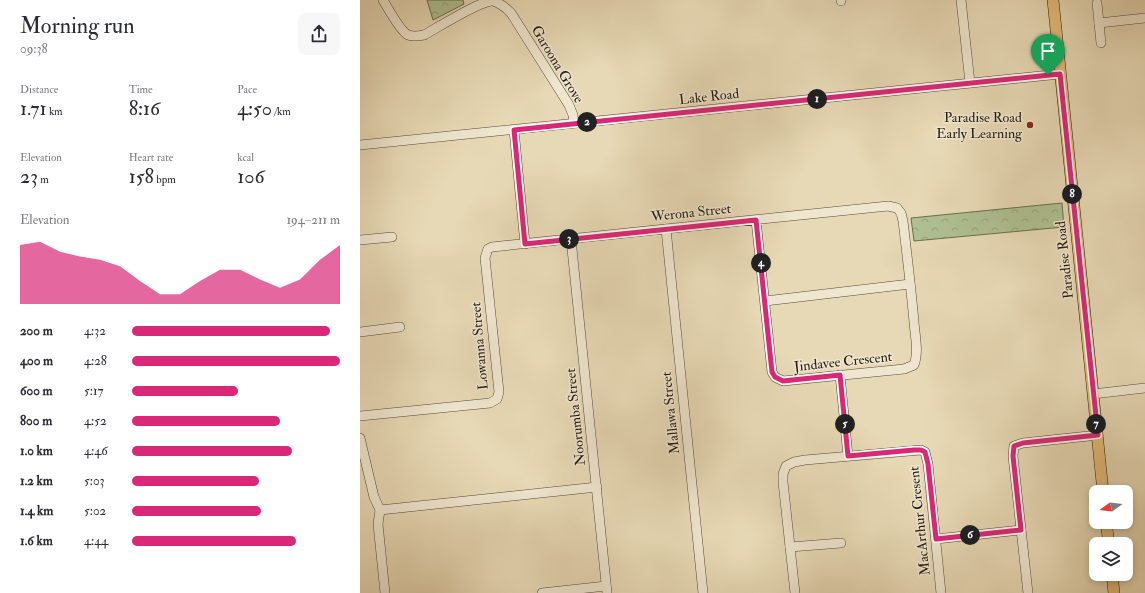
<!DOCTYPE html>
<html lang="en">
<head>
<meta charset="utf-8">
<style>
  :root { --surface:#fff; --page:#f7f7f7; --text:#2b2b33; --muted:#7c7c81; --accent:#db2777 }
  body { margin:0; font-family:"IM FELL Double Pica",serif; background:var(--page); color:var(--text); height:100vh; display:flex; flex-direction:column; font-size:15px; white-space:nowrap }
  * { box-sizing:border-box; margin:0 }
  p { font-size:13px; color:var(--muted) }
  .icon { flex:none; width:22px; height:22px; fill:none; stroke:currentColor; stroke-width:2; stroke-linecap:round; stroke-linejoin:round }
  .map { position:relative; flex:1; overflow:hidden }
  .drawer { display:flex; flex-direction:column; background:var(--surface); width:360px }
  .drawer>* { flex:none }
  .needle { width:26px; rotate:255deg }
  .controls { position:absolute; left:729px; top:485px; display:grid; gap:8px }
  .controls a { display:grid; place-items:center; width:44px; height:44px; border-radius:8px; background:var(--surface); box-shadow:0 2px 6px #0003; font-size:20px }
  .pin { position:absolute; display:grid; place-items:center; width:34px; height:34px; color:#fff; margin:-41px -17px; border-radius:50% 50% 50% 0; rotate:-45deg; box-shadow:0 0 4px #0007 }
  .pin .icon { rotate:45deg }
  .km { position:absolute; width:20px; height:20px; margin:-10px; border-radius:50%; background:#222; color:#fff; font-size:11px; line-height:20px; text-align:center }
  .round { display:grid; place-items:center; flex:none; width:42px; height:42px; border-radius:8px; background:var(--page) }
  .head { display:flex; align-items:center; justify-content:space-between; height:68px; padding:0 20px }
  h1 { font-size:22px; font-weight:600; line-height:30px }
  .metrics { display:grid; grid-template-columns:repeat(3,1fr); gap:6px; height:68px; padding:4px 20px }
  .metrics div { display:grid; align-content:center }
  .metrics b { font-size:20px; font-weight:600 }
  .metrics small { font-size:11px; font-weight:400 }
  .metrics p { font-size:11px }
  .chart { height:112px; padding:8px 20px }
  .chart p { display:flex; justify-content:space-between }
  .chart svg { width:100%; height:72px; margin-top:4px; fill:var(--accent); opacity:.7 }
  ul { padding:0 20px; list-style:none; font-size:13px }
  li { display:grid; grid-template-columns:64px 48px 1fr; align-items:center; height:30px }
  li i { height:10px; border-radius:5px; background:var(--accent) }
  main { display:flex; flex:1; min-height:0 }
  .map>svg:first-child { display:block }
</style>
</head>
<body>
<main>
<section class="drawer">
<div class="head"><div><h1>Morning run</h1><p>09:38</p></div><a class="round"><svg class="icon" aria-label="share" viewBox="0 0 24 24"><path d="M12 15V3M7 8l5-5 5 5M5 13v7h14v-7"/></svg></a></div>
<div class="metrics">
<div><p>Distance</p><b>1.71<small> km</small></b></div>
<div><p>Time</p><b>8:16</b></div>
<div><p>Pace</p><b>4:50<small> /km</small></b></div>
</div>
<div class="metrics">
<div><p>Elevation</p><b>23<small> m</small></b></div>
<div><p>Heart rate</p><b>158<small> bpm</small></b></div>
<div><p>kcal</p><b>106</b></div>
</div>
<div class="chart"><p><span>Elevation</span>194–211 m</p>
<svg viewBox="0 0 160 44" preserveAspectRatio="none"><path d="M0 44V8L10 6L20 12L30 15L40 17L50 21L60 30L70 38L80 38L90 30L100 23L110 23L120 29L130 34L140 29L150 17L160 8V44z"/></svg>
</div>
<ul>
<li><b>200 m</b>4:32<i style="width:95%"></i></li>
<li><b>400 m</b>4:28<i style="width:100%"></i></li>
<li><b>600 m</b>5:17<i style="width:51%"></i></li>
<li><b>800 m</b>4:52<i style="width:71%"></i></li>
<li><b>1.0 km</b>4:46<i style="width:77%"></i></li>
<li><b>1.2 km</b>5:03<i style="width:61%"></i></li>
<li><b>1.4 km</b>5:02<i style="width:62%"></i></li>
<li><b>1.6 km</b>4:44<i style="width:79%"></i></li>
</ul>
</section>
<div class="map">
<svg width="785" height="593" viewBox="0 0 785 593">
  <defs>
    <pattern id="forest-crowns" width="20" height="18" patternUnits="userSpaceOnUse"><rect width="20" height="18" fill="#afc092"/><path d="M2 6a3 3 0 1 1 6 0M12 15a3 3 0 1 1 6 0" fill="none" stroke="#96a47d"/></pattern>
  </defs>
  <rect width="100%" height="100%" fill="#e7d9b5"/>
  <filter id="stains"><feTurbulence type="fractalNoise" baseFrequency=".005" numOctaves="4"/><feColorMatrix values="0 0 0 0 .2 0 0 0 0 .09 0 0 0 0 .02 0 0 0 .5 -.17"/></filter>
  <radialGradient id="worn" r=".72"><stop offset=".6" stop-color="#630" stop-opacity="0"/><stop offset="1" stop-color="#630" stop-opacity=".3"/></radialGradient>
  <g fill="url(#forest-crowns)" stroke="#6a6d50">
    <path d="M67,0H103L104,4L73,20Z"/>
    <path d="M702,203L704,227L554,241L551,218Z"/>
  </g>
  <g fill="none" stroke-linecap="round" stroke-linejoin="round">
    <defs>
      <g id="minor">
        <path d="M23,0C28,8 40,31 48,35C53,37 59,36 64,35C77,28 121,0 133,1C140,3 146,8 151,13L209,105L213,115L214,123"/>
        <path d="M481,0V1"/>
        <path d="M601,0L610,83"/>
        <path d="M737,3L741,43"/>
        <path d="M739,23L785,18"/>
        <path d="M154,130L165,244"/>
        <path d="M0,145L700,74"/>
        <path d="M306,229L343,593"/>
        <path d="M211,239L247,593"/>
        <path d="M0,240L32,237"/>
        <path d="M405,301L550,284"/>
        <path d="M0,332L40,327"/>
        <path d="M480,375L488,456"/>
        <path d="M733,394L785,388"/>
        <path d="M0,416L130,403L137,399L139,392L125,258L128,249L132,247L528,206L537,208L541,213L543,221C547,255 551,288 554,322C555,336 559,352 554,365L544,369L423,381L415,377L412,372L396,220"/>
        <path d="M0,438L14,497L20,510L18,524L25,593"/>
        <path d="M20,510L237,487"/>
        <path d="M576,539L661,530"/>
        <path d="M430,547L481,543"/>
        <path d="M182,593L246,586"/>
        <path d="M435,593L423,482V474L426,466L434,462L445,460L561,450L565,452L568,464L581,593"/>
        <path d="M668,593L653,456L654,446L663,443L738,435"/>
      </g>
      <g id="major">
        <path d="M693,0L743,492"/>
        <path d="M746,522L749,544"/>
        <path d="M752,574L754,593"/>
      </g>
    </defs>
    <use href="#minor" stroke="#554a38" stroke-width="10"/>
    <use href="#major" stroke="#241a0e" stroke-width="12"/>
    <use href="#minor" stroke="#efe6cf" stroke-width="9"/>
    <use href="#major" stroke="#e4bc7a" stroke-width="11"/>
  </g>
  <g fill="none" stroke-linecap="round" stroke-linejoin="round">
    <defs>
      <path id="route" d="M700,74L738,435L663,443L654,446L653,456L661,530L576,539L568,464L565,452L561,450H554L488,456L480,375L423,381L415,377L412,372L396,220L165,244L154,130Z"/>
    </defs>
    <use href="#route" stroke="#fff" stroke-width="8"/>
    <use href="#route" stroke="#db2777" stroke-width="5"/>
  </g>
  <circle fill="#8f2418" stroke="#efe6cf" stroke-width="1.5" cx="670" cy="125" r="4"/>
  <g text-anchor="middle" stroke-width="3" stroke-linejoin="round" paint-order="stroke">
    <g font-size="14" fill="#241a0e" stroke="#efe6cf">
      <text transform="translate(198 64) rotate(59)" y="5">Garoona Grove</text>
      <text transform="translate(349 96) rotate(-6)" y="5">Lake Road</text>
      <text transform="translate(331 212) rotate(-6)" y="5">Werona Street</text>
      <text transform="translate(704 260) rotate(-96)" y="5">Paradise Road</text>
      <text transform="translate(119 346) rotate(-95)" y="5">Lowanna Street</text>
      <text transform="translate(483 361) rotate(-6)" y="5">Jindavee Crescent</text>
      <text transform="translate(310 413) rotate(-96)" y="5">Mallawa Street</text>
      <text transform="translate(215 417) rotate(-96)" y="5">Noorumba Street</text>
      <text transform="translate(559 521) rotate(-96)" y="5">MacArthur Cresent</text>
    </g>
    <g font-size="14" fill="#241a0e" stroke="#efe6cf" text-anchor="end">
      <text x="662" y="122">Paradise Road<tspan x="662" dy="16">Early Learning</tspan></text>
    </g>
  </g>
  <rect width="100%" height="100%" filter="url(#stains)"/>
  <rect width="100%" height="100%" fill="url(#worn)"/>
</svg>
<div class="controls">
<a><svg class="needle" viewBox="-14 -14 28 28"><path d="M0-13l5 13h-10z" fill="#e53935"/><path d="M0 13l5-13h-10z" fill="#7c7c81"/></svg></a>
<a><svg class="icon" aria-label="layers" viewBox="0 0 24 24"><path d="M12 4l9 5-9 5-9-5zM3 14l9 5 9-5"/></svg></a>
</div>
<div class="pin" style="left:688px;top:75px;background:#1e9e55"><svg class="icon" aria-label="arrive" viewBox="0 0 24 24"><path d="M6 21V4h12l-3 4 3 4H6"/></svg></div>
<b class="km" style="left:457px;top:99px">1</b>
<b class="km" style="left:227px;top:122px">2</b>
<b class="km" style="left:209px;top:239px">3</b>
<b class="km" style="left:401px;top:263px">4</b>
<b class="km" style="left:485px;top:424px">5</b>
<b class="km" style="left:610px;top:535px">6</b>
<b class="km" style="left:736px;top:424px">7</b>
<b class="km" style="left:712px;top:194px">8</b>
</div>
</main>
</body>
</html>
